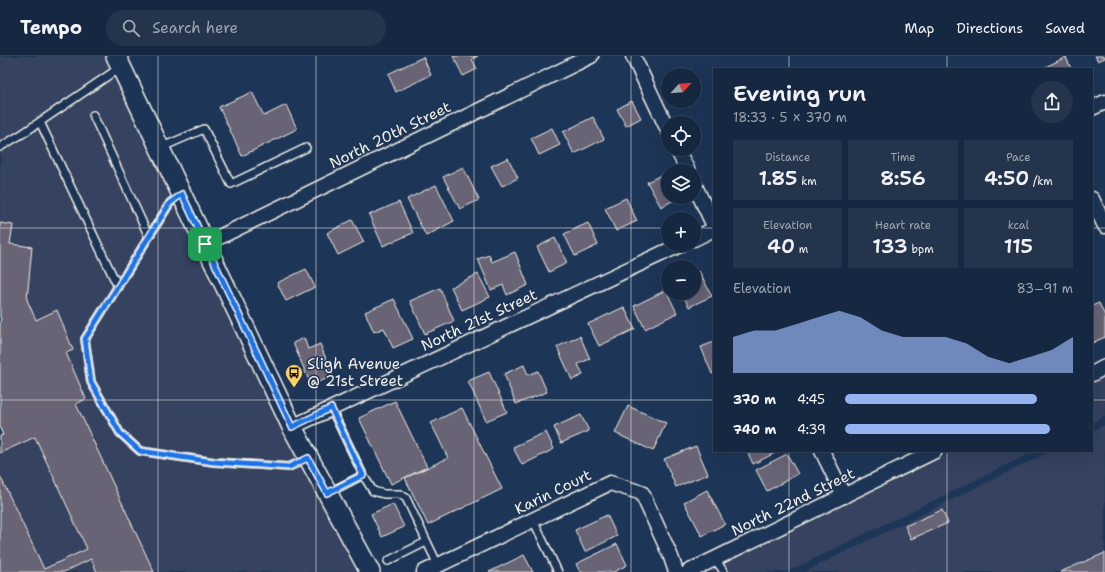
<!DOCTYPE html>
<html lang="en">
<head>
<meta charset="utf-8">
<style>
  :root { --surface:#162841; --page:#23344c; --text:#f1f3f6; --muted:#9ea6b1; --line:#35445a; --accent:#95b2f1 }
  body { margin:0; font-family:"Shantell Sans",sans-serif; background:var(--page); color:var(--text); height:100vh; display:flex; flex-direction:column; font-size:15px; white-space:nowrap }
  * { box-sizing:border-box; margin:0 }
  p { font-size:13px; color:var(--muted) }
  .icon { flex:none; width:22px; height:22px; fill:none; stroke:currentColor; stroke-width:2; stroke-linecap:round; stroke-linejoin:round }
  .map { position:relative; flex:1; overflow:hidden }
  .sheet { position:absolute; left:713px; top:12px; width:380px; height:384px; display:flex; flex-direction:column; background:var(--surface); border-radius:0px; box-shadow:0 4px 16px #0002,0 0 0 1px var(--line) }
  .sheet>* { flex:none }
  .needle { width:26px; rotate:64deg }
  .controls { position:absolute; left:661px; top:12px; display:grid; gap:8px }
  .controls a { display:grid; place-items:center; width:40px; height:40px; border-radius:50%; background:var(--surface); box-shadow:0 4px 16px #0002,0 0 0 1px var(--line); font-size:20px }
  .pin { position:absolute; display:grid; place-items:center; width:34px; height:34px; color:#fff; margin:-17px; border-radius:8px; box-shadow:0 2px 6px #0006 }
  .round { display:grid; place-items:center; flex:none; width:42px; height:42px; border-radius:21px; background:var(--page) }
  .overview { display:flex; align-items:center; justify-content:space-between; height:68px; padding:0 20px }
  h1 { font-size:22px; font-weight:600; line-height:30px }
  .stats { display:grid; grid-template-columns:repeat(3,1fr); gap:6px; height:68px; padding:4px 20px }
  .stats div { display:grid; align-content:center; border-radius:0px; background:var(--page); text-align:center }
  .stats b { font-size:20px; font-weight:600 }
  .stats small { font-size:11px; font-weight:400 }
  .stats p { font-size:11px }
  .chart { height:112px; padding:8px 20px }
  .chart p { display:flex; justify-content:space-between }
  .chart svg { width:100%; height:72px; margin-top:4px; fill:var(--accent); opacity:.7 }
  ul { padding:0 20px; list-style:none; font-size:13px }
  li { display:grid; grid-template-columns:64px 48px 1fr; align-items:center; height:30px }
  li i { height:10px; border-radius:5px; background:var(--accent) }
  header { display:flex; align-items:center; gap:24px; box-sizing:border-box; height:56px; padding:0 20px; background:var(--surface); border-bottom:1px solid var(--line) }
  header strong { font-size:19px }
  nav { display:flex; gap:22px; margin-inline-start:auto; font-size:14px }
  .search { width:280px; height:36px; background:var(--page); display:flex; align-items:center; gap:10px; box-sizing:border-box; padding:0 14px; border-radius:22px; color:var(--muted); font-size:15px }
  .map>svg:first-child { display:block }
</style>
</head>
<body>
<header>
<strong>Tempo</strong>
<div class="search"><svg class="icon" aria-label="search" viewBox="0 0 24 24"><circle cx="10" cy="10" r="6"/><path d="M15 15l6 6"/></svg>Search here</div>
<nav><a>Map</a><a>Directions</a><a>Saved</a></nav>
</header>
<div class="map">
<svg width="1105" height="516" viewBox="0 0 1105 516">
  <rect width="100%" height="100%" fill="#1d3557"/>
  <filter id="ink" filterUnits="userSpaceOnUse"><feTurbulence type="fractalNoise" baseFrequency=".025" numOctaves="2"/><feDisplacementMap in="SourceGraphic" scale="8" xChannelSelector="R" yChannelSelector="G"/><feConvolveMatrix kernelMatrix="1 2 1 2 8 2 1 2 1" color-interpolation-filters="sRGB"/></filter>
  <g filter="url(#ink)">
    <g fill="#344360">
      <path d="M0,0H109L357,516H0Z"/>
      <path d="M1105,320V360L1092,367V327Z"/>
      <path d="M1105,369V516H804L1051,395H1092V375Z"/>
      <path d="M953,395H1035L787,516H707Z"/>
    </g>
    <g fill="#686375" stroke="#f4f1e8">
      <path d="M453,0H478L472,3L477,13L463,20Z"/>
      <path d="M1095,0H1105V2L1098,5Z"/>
      <path d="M423,1L431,19L396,36L388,18Z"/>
      <path d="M1066,1L1071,13H1041Z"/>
      <path d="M252,36L264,60L286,49L297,73L242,100L219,51Z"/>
      <path d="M632,45L641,62L626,70L617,53Z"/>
      <path d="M593,61L604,83L574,98L563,76Z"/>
      <path d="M552,72L560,89L539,99L531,82Z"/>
      <path d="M508,102L518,122L502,130L491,110Z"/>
      <path d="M463,111L479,144L460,153L443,121Z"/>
      <path d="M667,116L668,118V141H680L661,151L647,126Z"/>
      <path d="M436,129L454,165L426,180L407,143Z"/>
      <path d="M626,142L637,165L616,175L605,152Z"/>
      <path d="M399,146L413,177L383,190L369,159Z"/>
      <path d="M352,164L364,186L338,199L327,177Z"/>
      <path d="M0,167L13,169L10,188L32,191L27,244L36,264L57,254L73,294L66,297L86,343L76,348L154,516H97L91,503L64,516H0V420L44,513L87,493L35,381L0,397V380L3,379L0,372V265L1,264L0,261Z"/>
      <path d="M588,167L598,189L575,200L564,178Z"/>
      <path d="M555,182L567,207L549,216L537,191Z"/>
      <path d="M515,196L528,229L507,239L503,229L491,234L478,203L489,199L492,206Z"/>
      <path d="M306,213L315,231L286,245L277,227Z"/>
      <path d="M699,215L712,240L689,251L682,237H694V218Z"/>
      <path d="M478,218L490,241L462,254L451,231Z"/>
      <path d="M440,232L454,265L425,278L410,245Z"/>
      <path d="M666,234L677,257L645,273L634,250Z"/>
      <path d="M394,243L413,283L393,292L384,272L374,276L365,256Z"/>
      <path d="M1099,247L1105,260V281L1092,287V250Z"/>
      <path d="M624,251L635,273L599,290L588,268Z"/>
      <path d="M580,280L590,303L578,308L583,319L572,324L557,291Z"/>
      <path d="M304,282L308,293L320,288L333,320L311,329L293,287Z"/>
      <path d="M714,286V317L712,318L701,291Z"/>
      <path d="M524,309L528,319L538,315L547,336L516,348L504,318Z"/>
      <path d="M489,316L507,356L486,365L468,325Z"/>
      <path d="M395,345L427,411L391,428L359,362Z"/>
      <path d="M628,350L666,367L653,395L615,377Z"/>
      <path d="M462,352L502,433L428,469L405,422L448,402L431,367Z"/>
      <path d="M581,359L589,375L561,387L554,371Z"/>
      <path d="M546,376L554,393L522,409L513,391Z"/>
      <path d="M696,390L708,418L676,431L664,403Z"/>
      <path d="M747,395H779L753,408Z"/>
      <path d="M787,398L798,418L767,435L756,414Z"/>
      <path d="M707,434L725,468L702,480L684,446Z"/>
      <path d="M393,448L404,471L382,481L371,458Z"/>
      <path d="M942,454L948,467L911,483L905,470Z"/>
      <path d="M607,459L617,480L585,496L575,474Z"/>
      <path d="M617,488L627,509L614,516H580L576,508Z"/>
      <path d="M1105,497V516H1060Z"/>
      <path d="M524,499L533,516H489Z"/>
    </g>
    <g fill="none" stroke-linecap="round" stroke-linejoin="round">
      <defs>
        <g id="lane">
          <path d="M93,59L149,181"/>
          <path d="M40,66L118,231"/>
          <path d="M0,91L22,78L109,19L121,10"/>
          <path d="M160,92L204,73L231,128L306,92"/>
          <path d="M180,139L170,147L85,283L91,326L120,377L140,395L214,406L289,411L308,402"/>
          <path d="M331,352L363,419L373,435L384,438H400L406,442L438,509"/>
          <path d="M328,437L363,419"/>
          <path d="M533,464L558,516"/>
          <path d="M715,503L724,516"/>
          <path d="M388,505L426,486"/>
        </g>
        <g id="street">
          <path d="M633,0L668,74"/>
          <path d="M1092,52L1105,46"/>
          <path d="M677,93L688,115"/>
          <path d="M694,128L714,170"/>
          <path d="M1092,143L1105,170"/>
          <path d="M694,183L714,173"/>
          <path d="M205,188L591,0"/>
          <path d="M1092,318L1105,311"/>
          <path d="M292,371L680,189"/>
          <path d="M822,395L844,440"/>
          <path d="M424,516L610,427L642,437L671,501L676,516"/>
          <path d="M688,516L935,395"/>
        </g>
        <path id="secondary" d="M116,0L292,371L370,516"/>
      </defs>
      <use href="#lane" stroke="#f4f1e8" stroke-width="10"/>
      <use href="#street" stroke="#f4f1e8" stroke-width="17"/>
      <use href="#secondary" stroke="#f4f1e8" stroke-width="22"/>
      <use href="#lane" stroke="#1d3557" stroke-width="7"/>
      <use href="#street" stroke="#1d3557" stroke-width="14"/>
      <use href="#secondary" stroke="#1d3557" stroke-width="19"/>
    </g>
  </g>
  <g fill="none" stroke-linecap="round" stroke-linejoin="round" filter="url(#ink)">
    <defs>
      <path id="route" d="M182,138L292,371L331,352L363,419L327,437L308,402L289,411L214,406L140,395L120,377L91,326L85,283L170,147Z"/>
    </defs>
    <use href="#route" stroke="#fff" stroke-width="8"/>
    <use href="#route" stroke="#1a73e8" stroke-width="5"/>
  </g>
  <path fill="none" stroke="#f4f1e8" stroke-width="1" stroke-opacity="0.55" d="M158,0V516M316,0V516M474,0V516M631,0V516M789,0V13M947,0V13M0,172H668M694,172H714M1092,172H1105M0,344H714M1092,344H1105M789,395V516M947,395V516"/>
  <defs>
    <symbol id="bus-pin" viewBox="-11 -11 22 30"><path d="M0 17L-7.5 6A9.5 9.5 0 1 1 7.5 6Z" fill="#ffd166" stroke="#1d3557"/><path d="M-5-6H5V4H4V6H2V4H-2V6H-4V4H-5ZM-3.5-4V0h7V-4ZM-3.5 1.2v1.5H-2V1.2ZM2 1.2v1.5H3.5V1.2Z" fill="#111"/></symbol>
  </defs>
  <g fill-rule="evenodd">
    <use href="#bus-pin" x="284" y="307" width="20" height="27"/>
  </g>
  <g text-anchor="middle" stroke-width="3" stroke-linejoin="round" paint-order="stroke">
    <g font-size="15" fill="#f4f1e8" stroke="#1d3557">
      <text transform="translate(390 79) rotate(-26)" y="5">North 20th Street</text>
      <text transform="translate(479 264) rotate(-25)" y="5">North 21st Street</text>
      <text transform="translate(553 436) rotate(-26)" y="5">Karin Court</text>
      <text transform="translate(793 446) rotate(-26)" y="5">North 22nd Street</text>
    </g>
    <g font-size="15" fill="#f4f1e8" stroke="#1d3557" text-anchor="start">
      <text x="307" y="313">Sligh Avenue<tspan x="307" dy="17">@ 21st Street</tspan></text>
    </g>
  </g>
</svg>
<div class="controls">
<a><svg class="needle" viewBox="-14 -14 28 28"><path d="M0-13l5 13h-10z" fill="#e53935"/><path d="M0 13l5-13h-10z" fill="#9ea6b1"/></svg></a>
<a><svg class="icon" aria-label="locate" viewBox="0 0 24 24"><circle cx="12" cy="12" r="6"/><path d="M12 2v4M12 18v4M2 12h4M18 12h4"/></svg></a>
<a><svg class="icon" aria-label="layers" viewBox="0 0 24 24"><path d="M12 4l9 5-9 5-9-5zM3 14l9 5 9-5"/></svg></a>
<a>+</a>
<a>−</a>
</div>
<div class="pin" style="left:205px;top:188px;background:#1e9e55"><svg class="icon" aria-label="arrive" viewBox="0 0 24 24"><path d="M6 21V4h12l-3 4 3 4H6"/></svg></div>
<section class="sheet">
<div class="overview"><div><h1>Evening run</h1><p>18:33 · 5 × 370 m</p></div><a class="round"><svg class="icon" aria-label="share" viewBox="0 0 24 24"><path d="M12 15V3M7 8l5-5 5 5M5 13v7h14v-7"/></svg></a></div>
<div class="stats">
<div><p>Distance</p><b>1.85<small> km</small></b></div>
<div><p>Time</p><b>8:56</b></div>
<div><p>Pace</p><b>4:50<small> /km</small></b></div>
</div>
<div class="stats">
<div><p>Elevation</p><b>40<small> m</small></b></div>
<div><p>Heart rate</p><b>133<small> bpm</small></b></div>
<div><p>kcal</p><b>115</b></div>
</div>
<div class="chart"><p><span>Elevation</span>83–91 m</p>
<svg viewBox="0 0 160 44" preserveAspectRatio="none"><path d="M0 44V22L10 18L20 18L30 14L40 10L50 6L60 10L70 18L80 22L90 22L100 22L110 26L120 34L130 38L140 34L150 30L160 22V44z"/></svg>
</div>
<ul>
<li><b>370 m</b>4:45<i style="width:84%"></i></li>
<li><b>740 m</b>4:39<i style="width:90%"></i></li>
</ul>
</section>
</div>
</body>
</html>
